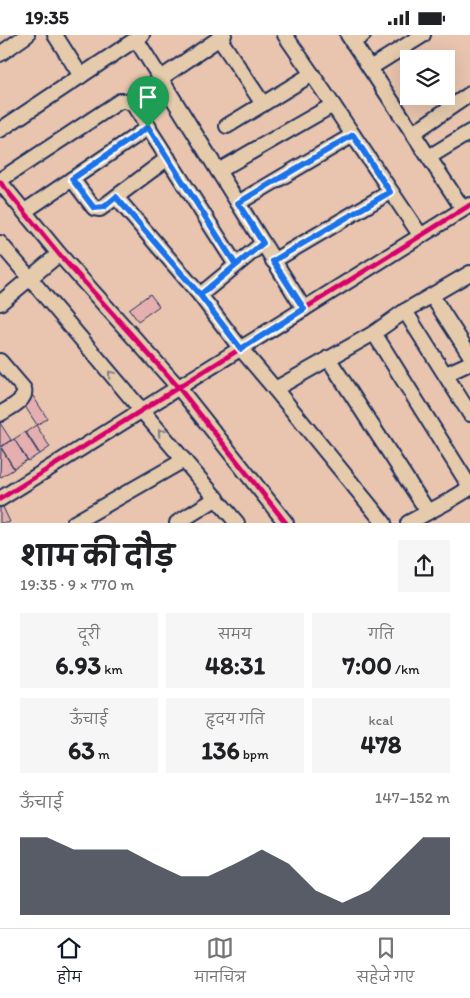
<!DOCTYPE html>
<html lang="hi">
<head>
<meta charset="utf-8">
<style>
  :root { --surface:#fff; --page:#f6f6f6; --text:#202124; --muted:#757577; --line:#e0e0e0; --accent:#111827 }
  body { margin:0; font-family:Itim,"Playpen Sans Deva",sans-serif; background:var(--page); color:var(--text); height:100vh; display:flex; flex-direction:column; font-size:19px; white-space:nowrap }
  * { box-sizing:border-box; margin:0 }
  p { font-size:16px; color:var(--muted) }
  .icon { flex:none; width:28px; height:28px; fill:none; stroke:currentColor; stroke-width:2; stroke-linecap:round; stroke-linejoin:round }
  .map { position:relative; height:488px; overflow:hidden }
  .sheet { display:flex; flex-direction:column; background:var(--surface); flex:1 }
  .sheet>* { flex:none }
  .fabs { position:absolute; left:400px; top:15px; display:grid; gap:10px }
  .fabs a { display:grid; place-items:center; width:55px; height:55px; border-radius:0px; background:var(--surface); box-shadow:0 5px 20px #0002; font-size:25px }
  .pin { position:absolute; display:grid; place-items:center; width:42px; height:42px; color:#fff; margin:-51px -21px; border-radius:50% 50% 50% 0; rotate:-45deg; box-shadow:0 0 5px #0007 }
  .pin .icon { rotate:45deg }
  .round { display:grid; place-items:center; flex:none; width:52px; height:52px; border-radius:0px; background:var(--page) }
  .summary { display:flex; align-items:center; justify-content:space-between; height:85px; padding:0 20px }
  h1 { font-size:28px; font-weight:700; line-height:38px }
  .stats { display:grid; grid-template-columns:repeat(3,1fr); gap:8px; height:85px; padding:5px 20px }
  .stats div { display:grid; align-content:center; border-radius:0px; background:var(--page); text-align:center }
  .stats b { font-size:25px; font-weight:700 }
  .stats small { font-size:14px; font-weight:400 }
  .stats p { font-size:14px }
  .chart { height:140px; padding:10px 20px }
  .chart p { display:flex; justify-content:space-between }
  .chart svg { width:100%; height:90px; margin-top:5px; fill:var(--accent); opacity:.7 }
  .status { display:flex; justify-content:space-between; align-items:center; height:35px; padding:0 25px; background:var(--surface); direction:ltr }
  .status svg { height:14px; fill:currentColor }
  .tab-bar { display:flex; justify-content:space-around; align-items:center; height:70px; border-top:1px solid var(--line); background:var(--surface); font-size:14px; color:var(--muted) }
  .tab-bar a { display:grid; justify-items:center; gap:2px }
  .tab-bar .current { color:var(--accent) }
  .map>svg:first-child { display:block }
</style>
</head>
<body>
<div class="status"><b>19:35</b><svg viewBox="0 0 49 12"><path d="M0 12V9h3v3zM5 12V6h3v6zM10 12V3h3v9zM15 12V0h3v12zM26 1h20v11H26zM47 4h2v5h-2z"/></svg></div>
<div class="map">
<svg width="470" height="488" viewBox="0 0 470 488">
  <rect width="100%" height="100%" fill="#e9c4ae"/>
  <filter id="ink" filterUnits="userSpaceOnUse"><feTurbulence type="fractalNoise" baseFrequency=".02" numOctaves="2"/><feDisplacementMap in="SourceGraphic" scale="10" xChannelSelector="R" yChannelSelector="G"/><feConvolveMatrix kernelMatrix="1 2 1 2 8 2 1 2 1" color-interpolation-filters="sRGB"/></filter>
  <g filter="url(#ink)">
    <g fill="#e6afaf" stroke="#1b2f5e">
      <path d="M150,259L159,271L138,286L129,274Z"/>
      <path d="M33,361L47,383L37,390L23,368Z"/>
      <path d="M0,388L11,405L0,412Z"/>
      <path d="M36,390L50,412L40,419L26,397Z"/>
      <path d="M25,397L39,419L28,426L14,404Z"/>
      <path d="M14,404L27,425L14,433L1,412Z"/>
      <path d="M1,413L14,434L1,442L0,441Z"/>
      <path d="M2,470L10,487L8,488H0V471Z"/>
    </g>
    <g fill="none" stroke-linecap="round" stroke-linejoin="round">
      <defs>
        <g id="minor">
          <path d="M55,0L81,41"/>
          <path d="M285,0L333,70"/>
          <path d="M348,0L463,174"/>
          <path d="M219,3L263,69"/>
          <path d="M136,4L263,208"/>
          <path d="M352,7L363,0"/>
          <path d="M0,19L27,0"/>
          <path d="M370,33L423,0"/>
          <path d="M161,43L224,0"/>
          <path d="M227,91L312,39"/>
          <path d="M0,95L142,0"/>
          <path d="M413,98L470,59"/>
          <path d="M429,122L470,97"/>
          <path d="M218,136L333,70L353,100"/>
          <path d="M72,144L94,173L100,174L168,123"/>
          <path d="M0,145L120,66H126L133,69L236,230"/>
          <path d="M0,147L59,219L179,353L286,488"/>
          <path d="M116,162L200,260"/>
          <path d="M238,168L353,100L421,201"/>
          <path d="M25,176L149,92"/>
          <path d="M0,208L237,488"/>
          <path d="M273,226L390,157"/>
          <path d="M432,261L470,320"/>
          <path d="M0,268L59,219"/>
          <path d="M405,276L470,379"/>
          <path d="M374,298L470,452"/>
          <path d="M328,323L428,477"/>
          <path d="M0,326L24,354C27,366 9,373 0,379"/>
          <path d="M446,339L470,328"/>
          <path d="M275,354L241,314L200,260L263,208L304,274"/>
          <path d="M0,464L470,170"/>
          <path d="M74,488L184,425"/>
          <path d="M177,488L217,463"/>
          <path d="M384,488L275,354L374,298L405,276L470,238"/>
          <path d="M408,488L447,467L470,453"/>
        </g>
      </defs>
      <use href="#minor" stroke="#1b2f5e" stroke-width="18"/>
      <use href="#minor" stroke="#e5caac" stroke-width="14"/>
      <defs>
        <g id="cycleway">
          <path d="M0,147L59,219L179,353L286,488"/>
          <path d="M0,464L470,170"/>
        </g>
      </defs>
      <use href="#cycleway" stroke="#e5caac" stroke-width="8"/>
      <use href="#cycleway" stroke="#d6006c" stroke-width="5"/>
    </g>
    <defs><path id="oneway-chevron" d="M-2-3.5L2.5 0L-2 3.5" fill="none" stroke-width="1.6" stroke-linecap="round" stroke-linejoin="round" transform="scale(1.25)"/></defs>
    <g stroke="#807c85">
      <use href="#oneway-chevron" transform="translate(111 339) rotate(-130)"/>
      <use href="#oneway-chevron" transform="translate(161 397) rotate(-130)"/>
    </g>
  </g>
  <g fill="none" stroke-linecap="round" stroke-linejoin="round" filter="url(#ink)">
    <defs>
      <path id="route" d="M148,92L236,230L200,260L241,314L304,274L273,226L390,157L353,100L238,168L263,208L200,260L116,162L104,172L94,173L72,144L148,92"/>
    </defs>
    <use href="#route" stroke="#fff" stroke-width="10"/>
    <use href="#route" stroke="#1a73e8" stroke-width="6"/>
  </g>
</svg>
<div class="fabs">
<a><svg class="icon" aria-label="layers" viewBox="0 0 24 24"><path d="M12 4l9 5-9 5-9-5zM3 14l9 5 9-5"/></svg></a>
</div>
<div class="pin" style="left:148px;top:92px;background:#1e9e55"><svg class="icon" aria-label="arrive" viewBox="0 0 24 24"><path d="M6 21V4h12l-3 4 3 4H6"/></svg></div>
</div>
<section class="sheet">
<div class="summary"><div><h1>शाम की दौड़</h1><p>19:35 · 9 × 770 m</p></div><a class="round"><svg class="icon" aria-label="share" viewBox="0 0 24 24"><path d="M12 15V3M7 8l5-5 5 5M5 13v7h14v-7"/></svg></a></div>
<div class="stats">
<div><p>दूरी</p><b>6.93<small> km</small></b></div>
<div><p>समय</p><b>48:31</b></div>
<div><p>गति</p><b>7:00<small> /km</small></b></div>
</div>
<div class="stats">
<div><p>ऊँचाई</p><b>63<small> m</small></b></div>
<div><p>हृदय गति</p><b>136<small> bpm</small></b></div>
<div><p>kcal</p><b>478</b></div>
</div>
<div class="chart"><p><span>ऊँचाई</span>147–152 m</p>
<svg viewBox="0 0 160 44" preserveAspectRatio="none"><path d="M0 44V6L10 6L20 12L30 12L40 12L50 19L60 25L70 25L80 19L90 12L100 19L110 32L120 38L130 32L140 19L150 6L160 6V44z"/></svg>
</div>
</section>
<nav class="tab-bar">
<a class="current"><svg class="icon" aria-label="home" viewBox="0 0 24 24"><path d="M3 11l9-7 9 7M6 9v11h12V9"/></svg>होम</a>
<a><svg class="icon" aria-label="map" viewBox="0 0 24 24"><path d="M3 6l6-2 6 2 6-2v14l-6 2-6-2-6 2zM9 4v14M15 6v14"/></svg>मानचित्र</a>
<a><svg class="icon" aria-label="saved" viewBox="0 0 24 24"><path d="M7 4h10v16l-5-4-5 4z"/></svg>सहेजे गए</a>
</nav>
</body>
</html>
